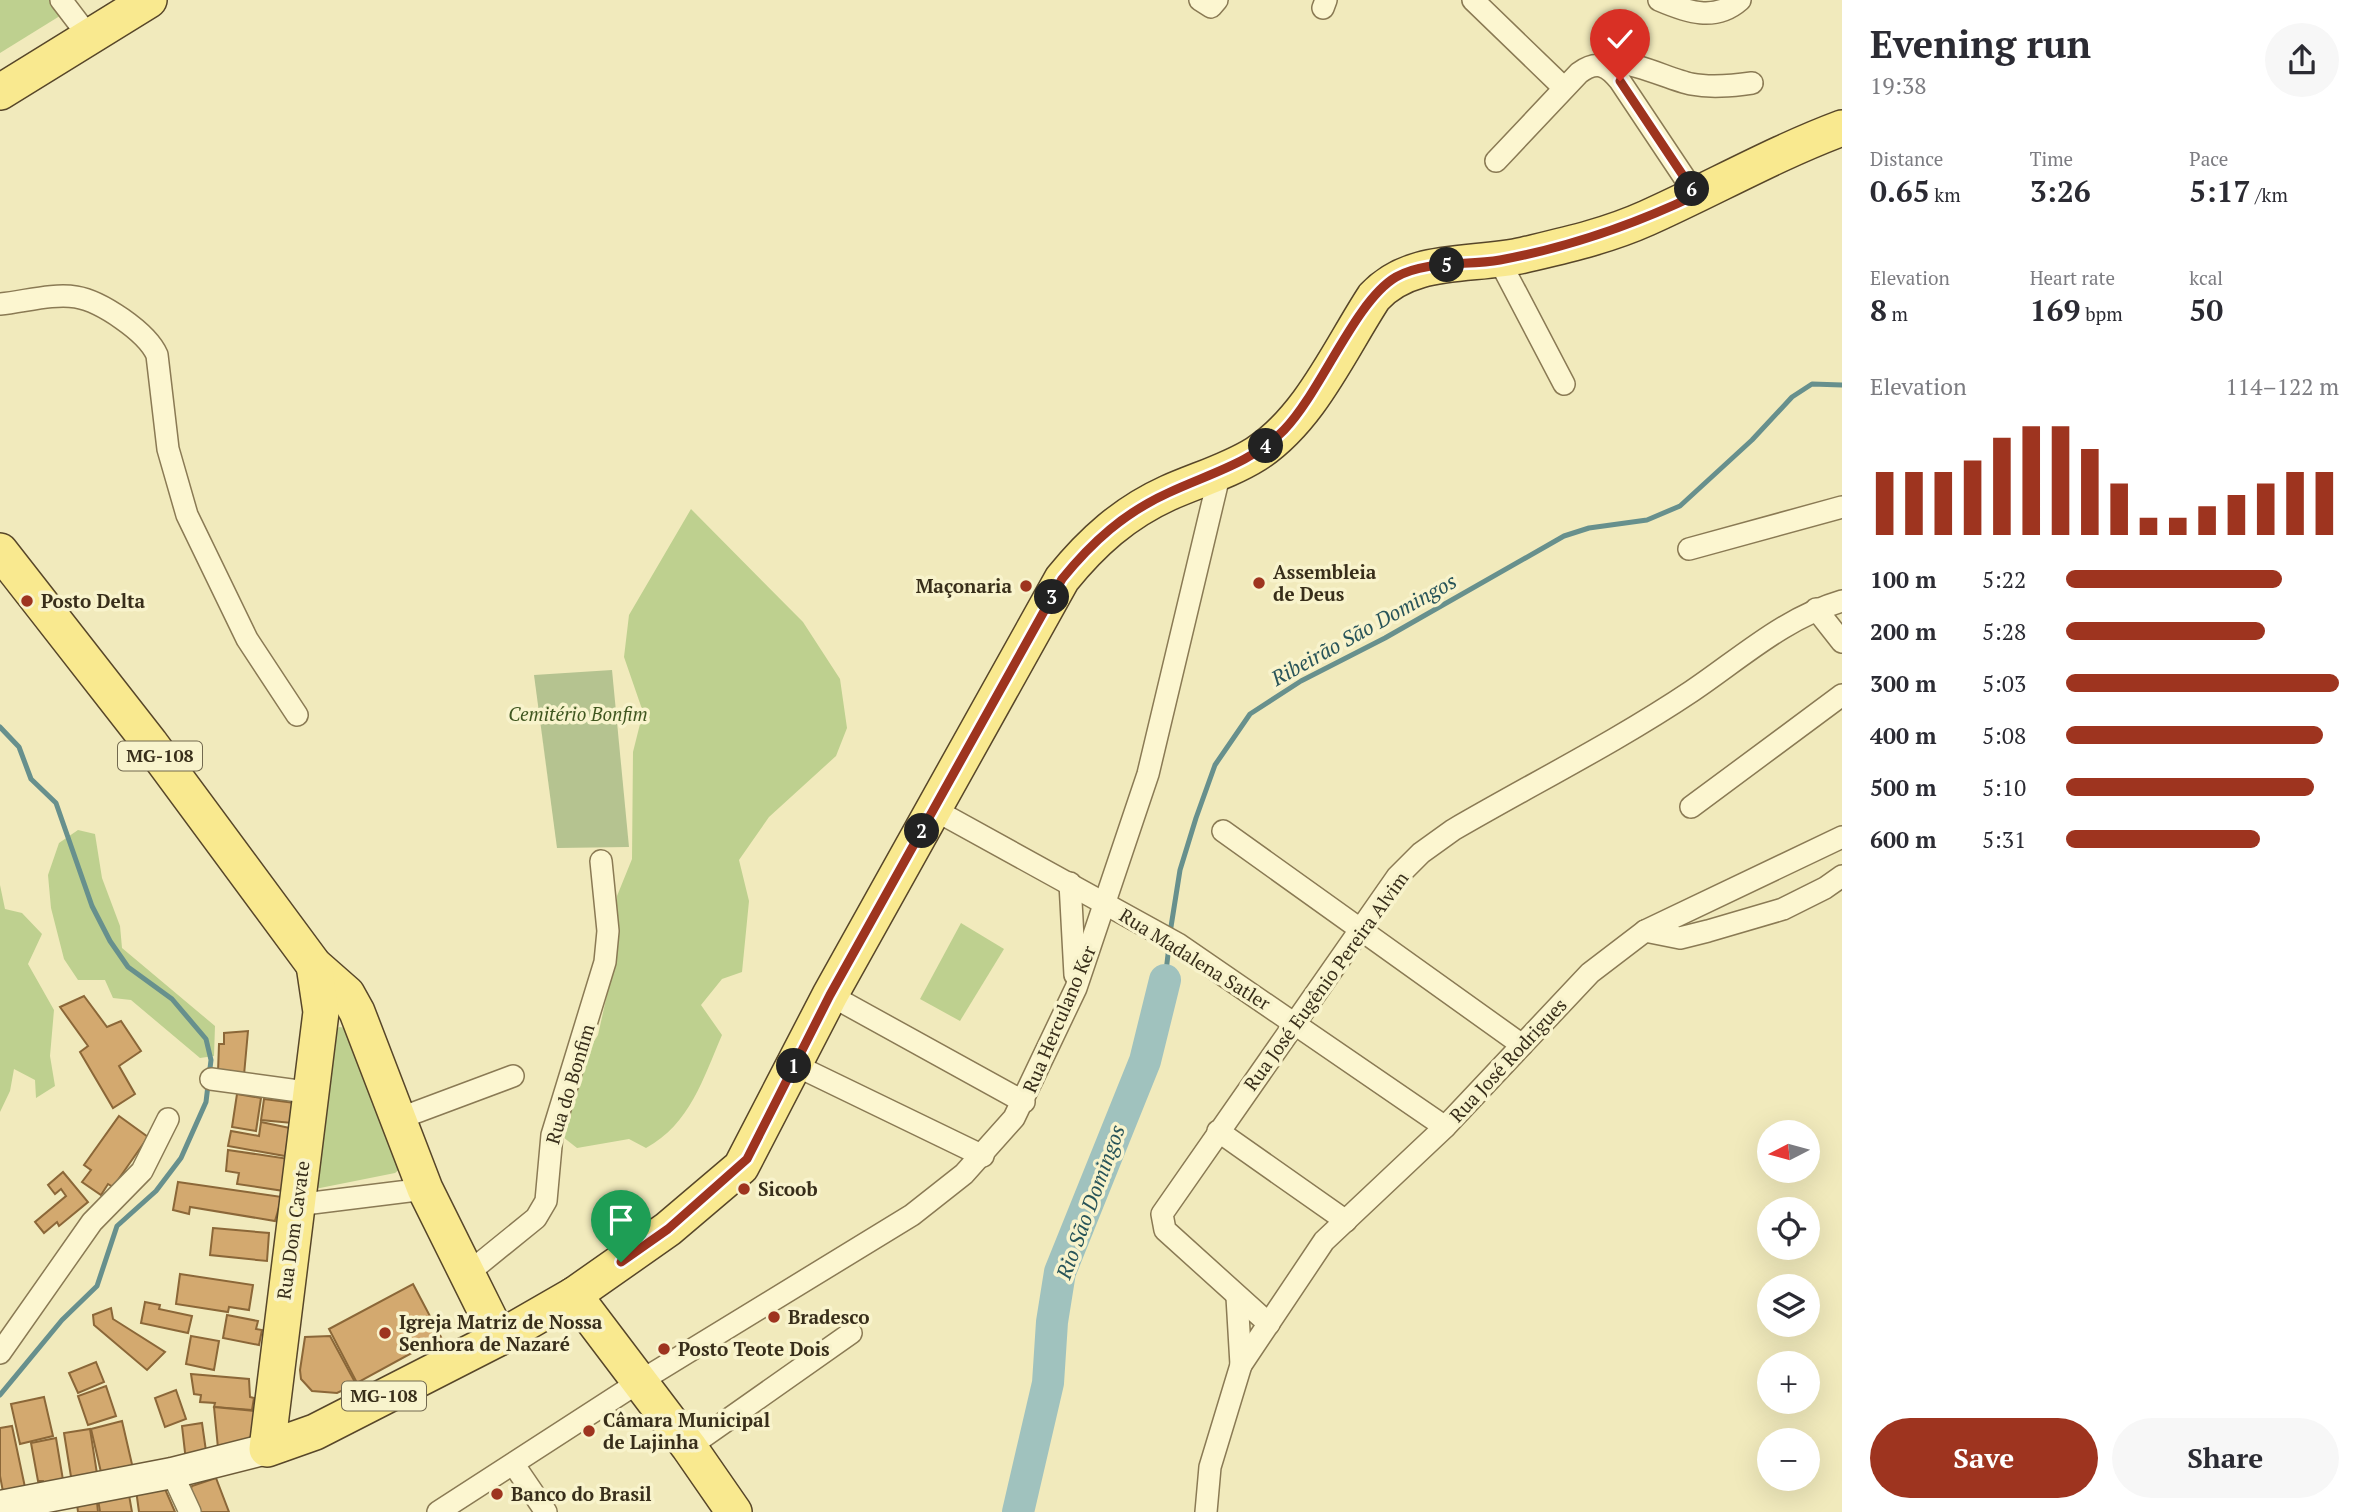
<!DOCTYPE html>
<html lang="en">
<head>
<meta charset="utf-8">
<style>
  :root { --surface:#fff; --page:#f7f7f7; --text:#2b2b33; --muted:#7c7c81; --accent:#9e341f }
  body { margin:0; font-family:"PT Serif",serif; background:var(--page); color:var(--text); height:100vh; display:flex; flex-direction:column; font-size:26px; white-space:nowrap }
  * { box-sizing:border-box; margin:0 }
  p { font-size:23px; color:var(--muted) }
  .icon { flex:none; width:38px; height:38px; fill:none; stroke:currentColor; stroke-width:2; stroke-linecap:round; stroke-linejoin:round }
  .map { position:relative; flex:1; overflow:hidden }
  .side { display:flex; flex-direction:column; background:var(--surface); width:525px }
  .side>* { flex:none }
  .needle { width:46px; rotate:264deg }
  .tools { position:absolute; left:1757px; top:1120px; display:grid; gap:14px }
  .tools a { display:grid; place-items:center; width:63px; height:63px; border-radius:50%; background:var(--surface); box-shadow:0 7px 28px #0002; font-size:35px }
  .pin { position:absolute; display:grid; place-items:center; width:60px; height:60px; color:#fff; margin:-72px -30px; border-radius:50% 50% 50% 0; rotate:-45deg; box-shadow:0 0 7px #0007 }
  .pin .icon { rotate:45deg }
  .km { position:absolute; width:35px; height:35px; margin:-18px; border-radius:50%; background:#222; color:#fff; font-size:19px; line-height:35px; text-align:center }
  .round { display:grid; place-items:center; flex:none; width:74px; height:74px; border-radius:37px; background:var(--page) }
  .overview { display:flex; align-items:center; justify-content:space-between; height:119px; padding:0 28px }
  h1 { font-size:38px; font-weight:800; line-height:52px }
  .stats { display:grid; grid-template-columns:repeat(3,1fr); gap:10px; height:119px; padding:7px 28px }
  .stats div { display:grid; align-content:center }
  .stats b { font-size:30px; font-weight:800 }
  .stats small { font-size:19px; font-weight:400 }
  .stats p { font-size:19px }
  .chart { height:196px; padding:14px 28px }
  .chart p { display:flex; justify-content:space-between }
  .chart svg { width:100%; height:126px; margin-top:7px; stroke:var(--accent); stroke-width:6 }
  .primary-button { display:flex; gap:14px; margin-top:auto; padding:14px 28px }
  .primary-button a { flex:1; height:80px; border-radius:42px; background:var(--accent); color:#fff; font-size:28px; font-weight:800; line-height:80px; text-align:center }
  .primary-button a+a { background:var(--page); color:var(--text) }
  ul { padding:0 28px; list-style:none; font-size:23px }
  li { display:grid; grid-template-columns:112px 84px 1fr; align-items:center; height:52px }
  li i { height:18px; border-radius:9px; background:var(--accent) }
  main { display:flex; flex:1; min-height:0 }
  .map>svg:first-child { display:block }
</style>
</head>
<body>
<main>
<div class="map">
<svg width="1842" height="1512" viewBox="0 0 1842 1512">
  <rect width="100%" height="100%" fill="#f1eabc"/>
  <g fill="#bed08f">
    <path d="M0,0H55L63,14L0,53Z"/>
    <path d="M691,509L803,622L840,679L847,728L836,756L769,817L739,860L749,901L742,972L722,979L701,1005L722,1035C703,1079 690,1124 646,1148L629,1139L577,1148L563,1137L584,1057L598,1035L617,950V896L632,859L633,752L643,712L624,657L629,615Z"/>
    <path d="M78,830L95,834L102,878L120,926L122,948L215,1026L214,1056L200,1058L131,1000L113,998L105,980H78L64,959L51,908L48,875L59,843Z"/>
    <path d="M0,885L5,909L22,913L42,934L28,964L54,1010L50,1056L55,1086L36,1098L35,1080L14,1069L10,1091L0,1112Z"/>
    <path d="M961,923L1004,949L960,1021L920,999Z"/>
    <path d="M339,1027L347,1028L400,1169L395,1173L320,1188L314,1187L333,1033Z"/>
  </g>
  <path fill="#b5c390" d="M612,670L629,847L557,848L534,675Z"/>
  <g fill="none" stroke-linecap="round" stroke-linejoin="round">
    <g stroke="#67908d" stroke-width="5">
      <path d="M0,727L19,747L31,779L56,803L92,906L110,941L128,967L172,999L206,1039L211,1060L206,1102L181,1158L156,1191L117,1226L97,1286L62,1320L0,1395"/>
      <path d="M1170,933L1180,870L1196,818L1215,765L1250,714L1301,681L1385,638L1564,536L1589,528L1647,520L1680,506L1752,440L1792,397L1812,384L1842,385"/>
      <path d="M1165,980L1169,946"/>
    </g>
    <path stroke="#a0c2be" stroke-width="32" d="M1018,1512L1048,1383L1052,1322L1060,1272L1145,1061L1165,980"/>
  </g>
  <g fill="#d3a96f" stroke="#8b6738" stroke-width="2">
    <path d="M84,996L107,1027L121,1021L141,1051L119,1066L135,1094L113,1108L80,1052L88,1046L60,1007Z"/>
    <path d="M248,1031L244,1075L218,1072L219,1044H224V1033Z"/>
    <path d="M237,1094L261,1098L256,1131L232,1127Z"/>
    <path d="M264,1099L295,1103L292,1123L261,1120Z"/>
    <path d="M119,1116L148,1137L113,1187L108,1184L101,1195L82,1182L91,1170L84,1165Z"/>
    <path d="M261,1122L290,1128L285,1156L228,1146L231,1131L259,1136Z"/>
    <path d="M228,1150L289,1159L284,1191L237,1184L239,1173L226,1171Z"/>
    <path d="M63,1172L88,1202L59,1226L57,1222L44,1233L35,1222L66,1196L61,1189L55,1194L48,1185Z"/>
    <path d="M178,1182L282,1197L275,1221L190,1207L189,1214L173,1210Z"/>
    <path d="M213,1228L269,1233L267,1261L210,1255Z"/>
    <path d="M180,1274L253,1285L249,1310L229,1307L228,1312L176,1304Z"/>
    <path d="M413,1284L441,1337L357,1383L329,1329Z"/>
    <path d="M145,1302L160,1305L159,1309L192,1316L188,1333L141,1323Z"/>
    <path d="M111,1308L113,1319L165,1352L147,1370L94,1325L93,1315Z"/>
    <path d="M227,1315L258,1321L256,1329L262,1330L259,1345L223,1338Z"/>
    <path d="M191,1336L219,1341L214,1370L186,1364Z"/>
    <path d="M330,1336L356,1384L337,1393L312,1391L301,1379L300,1370L305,1337Z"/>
    <path d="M96,1362L104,1382L78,1393L69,1373Z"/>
    <path d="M191,1374L249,1379L250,1397L254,1398L252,1410L214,1407L215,1403L200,1402L201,1395L194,1394Z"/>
    <path d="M106,1386L116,1416L88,1425L78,1396Z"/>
    <path d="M176,1390L186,1419L165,1427L155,1398Z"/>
    <path d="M44,1397L53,1436L20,1444L11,1404Z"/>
    <path d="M214,1407L255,1411L251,1438L218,1448Z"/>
    <path d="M122,1421L134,1473L103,1481L91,1429Z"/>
    <path d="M202,1423L207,1458L186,1461L182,1426Z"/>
    <path d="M12,1426L26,1492L4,1497L0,1476V1428Z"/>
    <path d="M90,1429L98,1480L72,1483L64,1433Z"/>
    <path d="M56,1438L63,1480L44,1484L43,1481H38L31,1443Z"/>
    <path d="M216,1478L229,1512H199L190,1491L192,1486Z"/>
    <path d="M165,1489L175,1512H139L136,1490Z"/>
    <path d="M129,1495L132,1512H100L98,1499Z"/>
    <path d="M97,1502L98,1512H78L77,1504Z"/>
  </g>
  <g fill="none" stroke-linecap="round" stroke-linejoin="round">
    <defs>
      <g id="street">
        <path d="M61,0L90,38"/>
        <path d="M1200,0L1211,7L1217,0"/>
        <path d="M1473,0L1564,88"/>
        <path d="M1659,0C1687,12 1715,22 1740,0"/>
        <path d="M1323,8L1326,0"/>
        <path d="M1610,69L1615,64C1631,60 1671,80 1691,84C1711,88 1731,86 1752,83"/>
        <path d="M1496,161L1579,73C1597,60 1607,65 1620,81L1696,195"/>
        <path d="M1499,260L1564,384"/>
        <path d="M0,304C23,302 53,293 76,297C101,301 147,332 157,355L168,449L187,515L247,639L297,715"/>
        <path d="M1689,549L1842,507"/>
        <path d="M1816,609L1842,642"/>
        <path d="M1691,807L1842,695"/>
        <path d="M935,810L1178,944L1445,1127"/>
        <path d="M1223,831L1522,1045"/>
        <path d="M1070,883L1075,975"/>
        <path d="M1645,931L1680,938L1708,931L1783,909L1825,888L1842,876"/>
        <path d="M830,995L1024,1102"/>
        <path d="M795,1065L983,1156"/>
        <path d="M211,1079L313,1093"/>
        <path d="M398,1119L513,1076"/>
        <path d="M1218,1131L1346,1221"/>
        <path d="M296,1205L425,1189"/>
        <path d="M467,1274L536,1218L546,1201L552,1135L605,962L608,931L601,861"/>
        <path d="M1237,1297L1241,1365"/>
        <path d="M1269,1324L1165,1230L1162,1214L1397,877L1421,853L1453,830C1532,784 1616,742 1692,691C1741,658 1784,618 1842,601"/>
        <path d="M0,1353L92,1222L142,1171L168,1119"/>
        <path d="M689,1447L851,1333"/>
        <path d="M514,1465L546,1512"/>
        <path d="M172,1473L190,1512"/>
        <path d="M438,1512L639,1382L912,1215L964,1174L1014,1118L1076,988L1148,774L1220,472"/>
        <path d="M1206,1512L1210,1467L1241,1365L1324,1241L1445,1127L1590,973L1645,931L1842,837"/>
      </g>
      <path id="secondary" d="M0,1506L172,1473L267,1449"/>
      <g id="primary">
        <path d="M0,92L149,0"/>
        <path d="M0,551L150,743L314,965L347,994L357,1012L425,1189L499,1338"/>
        <path d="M314,965L321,1012L267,1449L315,1432L499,1338L574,1295L668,1229L741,1167L830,995L1062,579C1092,542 1124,513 1168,493C1197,480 1229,471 1256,454C1310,419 1340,349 1374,297C1412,256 1472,267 1524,255C1566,245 1607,236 1647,218C1712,189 1775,153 1842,128"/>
        <path d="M574,1295L689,1447L734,1512"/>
      </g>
    </defs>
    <use href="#street" stroke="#8a7a54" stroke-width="24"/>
    <use href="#secondary" stroke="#6c5a38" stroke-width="33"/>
    <use href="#primary" stroke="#574629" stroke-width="38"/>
    <use href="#street" stroke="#fcf6d0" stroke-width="21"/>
    <use href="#secondary" stroke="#fcf6d0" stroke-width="30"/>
    <use href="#primary" stroke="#f9e98f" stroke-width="35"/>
  </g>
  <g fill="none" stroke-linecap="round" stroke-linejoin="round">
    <defs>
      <path id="route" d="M621,1262L668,1229L747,1159L830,995L1062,579C1092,542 1124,513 1168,493C1208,474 1252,463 1284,430C1321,392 1355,301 1396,277C1426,260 1467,266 1500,260C1570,247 1633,225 1696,195L1620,81"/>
    </defs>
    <use href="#route" stroke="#fff" stroke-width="14"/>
    <use href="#route" stroke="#9e341f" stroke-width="9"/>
  </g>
  <g fill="#9e341f" stroke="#f8f3cc" stroke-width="2.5">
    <circle cx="1259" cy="583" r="7"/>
    <circle cx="1026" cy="586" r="7"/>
    <circle cx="27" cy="601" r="7"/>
    <circle cx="744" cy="1189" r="7"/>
    <circle cx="774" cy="1317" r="7"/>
    <circle cx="385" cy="1333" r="7"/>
    <circle cx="664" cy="1349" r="7"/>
    <circle cx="589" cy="1431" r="7"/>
    <circle cx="497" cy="1494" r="7"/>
  </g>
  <g text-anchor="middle" stroke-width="7" stroke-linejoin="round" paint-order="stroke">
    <g fill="#f8f3cc" stroke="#72694f" stroke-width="2">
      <rect x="118" y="741.5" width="84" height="29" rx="5"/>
      <rect x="342" y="1381.5" width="84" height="29" rx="5"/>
    </g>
    <g font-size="18" font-weight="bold" fill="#382e1a">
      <text x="160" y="762">MG-108</text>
      <text x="384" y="1402">MG-108</text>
    </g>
    <g font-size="19" font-weight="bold" fill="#382e1a" stroke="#f8f3cc" text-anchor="start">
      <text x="1273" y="579">Assembleia<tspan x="1273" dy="22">de Deus</tspan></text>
      <text x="1012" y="593" text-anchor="end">Maçonaria</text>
      <text x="41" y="608">Posto Delta</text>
      <text x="758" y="1196">Sicoob</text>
      <text x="788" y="1324">Bradesco</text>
      <text x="399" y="1329">Igreja Matriz de Nossa<tspan x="399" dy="22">Senhora de Nazaré</tspan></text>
      <text x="678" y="1356">Posto Teote Dois</text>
      <text x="603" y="1427">Câmara Municipal<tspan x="603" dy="22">de Lajinha</tspan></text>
      <text x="511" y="1501">Banco do Brasil</text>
    </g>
    <g font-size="19" font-style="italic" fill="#3f561f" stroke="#f8f3cc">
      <text x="578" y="721">Cemitério Bonfim</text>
    </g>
    <g font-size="19" fill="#382e1a" stroke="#f8f3cc">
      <text transform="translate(1195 959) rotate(32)" y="7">Rua Madalena Satler</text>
      <text transform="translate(1326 981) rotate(-54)" y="7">Rua José Eugênio Pereira Alvim</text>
      <text transform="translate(1059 1019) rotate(-67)" y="7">Rua Herculano Ker</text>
      <text transform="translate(1508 1060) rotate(-47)" y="7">Rua José Rodrigues</text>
      <text transform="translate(570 1084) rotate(-73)" y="7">Rua do Bonfim</text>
      <text transform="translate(293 1230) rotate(-82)" y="7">Rua Dom Cavate</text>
    </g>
    <g font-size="21" font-style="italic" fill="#285459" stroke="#f8f3cc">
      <text transform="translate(1364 630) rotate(-29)" y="7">Ribeirão São Domingos</text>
      <text transform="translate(1091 1202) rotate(-70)" y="7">Rio São Domingos</text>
    </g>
  </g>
</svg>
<div class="tools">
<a><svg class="needle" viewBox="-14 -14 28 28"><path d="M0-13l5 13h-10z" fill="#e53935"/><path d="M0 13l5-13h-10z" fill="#7c7c81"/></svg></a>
<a><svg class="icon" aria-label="locate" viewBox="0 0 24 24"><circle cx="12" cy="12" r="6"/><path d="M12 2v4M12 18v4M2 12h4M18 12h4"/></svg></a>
<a><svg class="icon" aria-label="layers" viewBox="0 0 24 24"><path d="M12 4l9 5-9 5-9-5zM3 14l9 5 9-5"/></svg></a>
<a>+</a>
<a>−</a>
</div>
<div class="pin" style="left:621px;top:1262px;background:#1e9e55"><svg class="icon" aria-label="arrive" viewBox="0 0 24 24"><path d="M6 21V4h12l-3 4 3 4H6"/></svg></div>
<div class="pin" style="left:1620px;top:81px;background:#d93025"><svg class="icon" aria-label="check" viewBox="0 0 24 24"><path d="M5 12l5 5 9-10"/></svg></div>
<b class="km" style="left:794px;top:1066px">1</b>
<b class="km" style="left:922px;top:831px">2</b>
<b class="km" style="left:1052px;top:597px">3</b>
<b class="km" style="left:1266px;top:446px">4</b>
<b class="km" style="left:1447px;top:265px">5</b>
<b class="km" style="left:1692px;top:189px">6</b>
</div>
<section class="side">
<div class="overview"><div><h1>Evening run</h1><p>19:38</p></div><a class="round"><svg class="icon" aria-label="share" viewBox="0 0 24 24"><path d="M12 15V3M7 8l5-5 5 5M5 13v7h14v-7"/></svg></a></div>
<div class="stats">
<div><p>Distance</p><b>0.65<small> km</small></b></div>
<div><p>Time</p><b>3:26</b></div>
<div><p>Pace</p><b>5:17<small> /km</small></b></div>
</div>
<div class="stats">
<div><p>Elevation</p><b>8<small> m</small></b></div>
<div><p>Heart rate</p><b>169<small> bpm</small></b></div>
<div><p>kcal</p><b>50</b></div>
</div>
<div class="chart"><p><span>Elevation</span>114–122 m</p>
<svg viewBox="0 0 160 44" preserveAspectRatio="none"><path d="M5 44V22M15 44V22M25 44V22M35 44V18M45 44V10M55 44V6M65 44V6M75 44V14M85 44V26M95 44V38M105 44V38M115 44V34M125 44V30M135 44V26M145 44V22M155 44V22"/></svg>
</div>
<ul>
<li><b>100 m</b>5:22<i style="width:79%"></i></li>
<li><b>200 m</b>5:28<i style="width:73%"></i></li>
<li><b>300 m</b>5:03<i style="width:100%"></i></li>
<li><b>400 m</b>5:08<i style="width:94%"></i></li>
<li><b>500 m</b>5:10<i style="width:91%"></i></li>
<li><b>600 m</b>5:31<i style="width:71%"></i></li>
</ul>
<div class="primary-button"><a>Save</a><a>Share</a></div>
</section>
</main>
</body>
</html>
